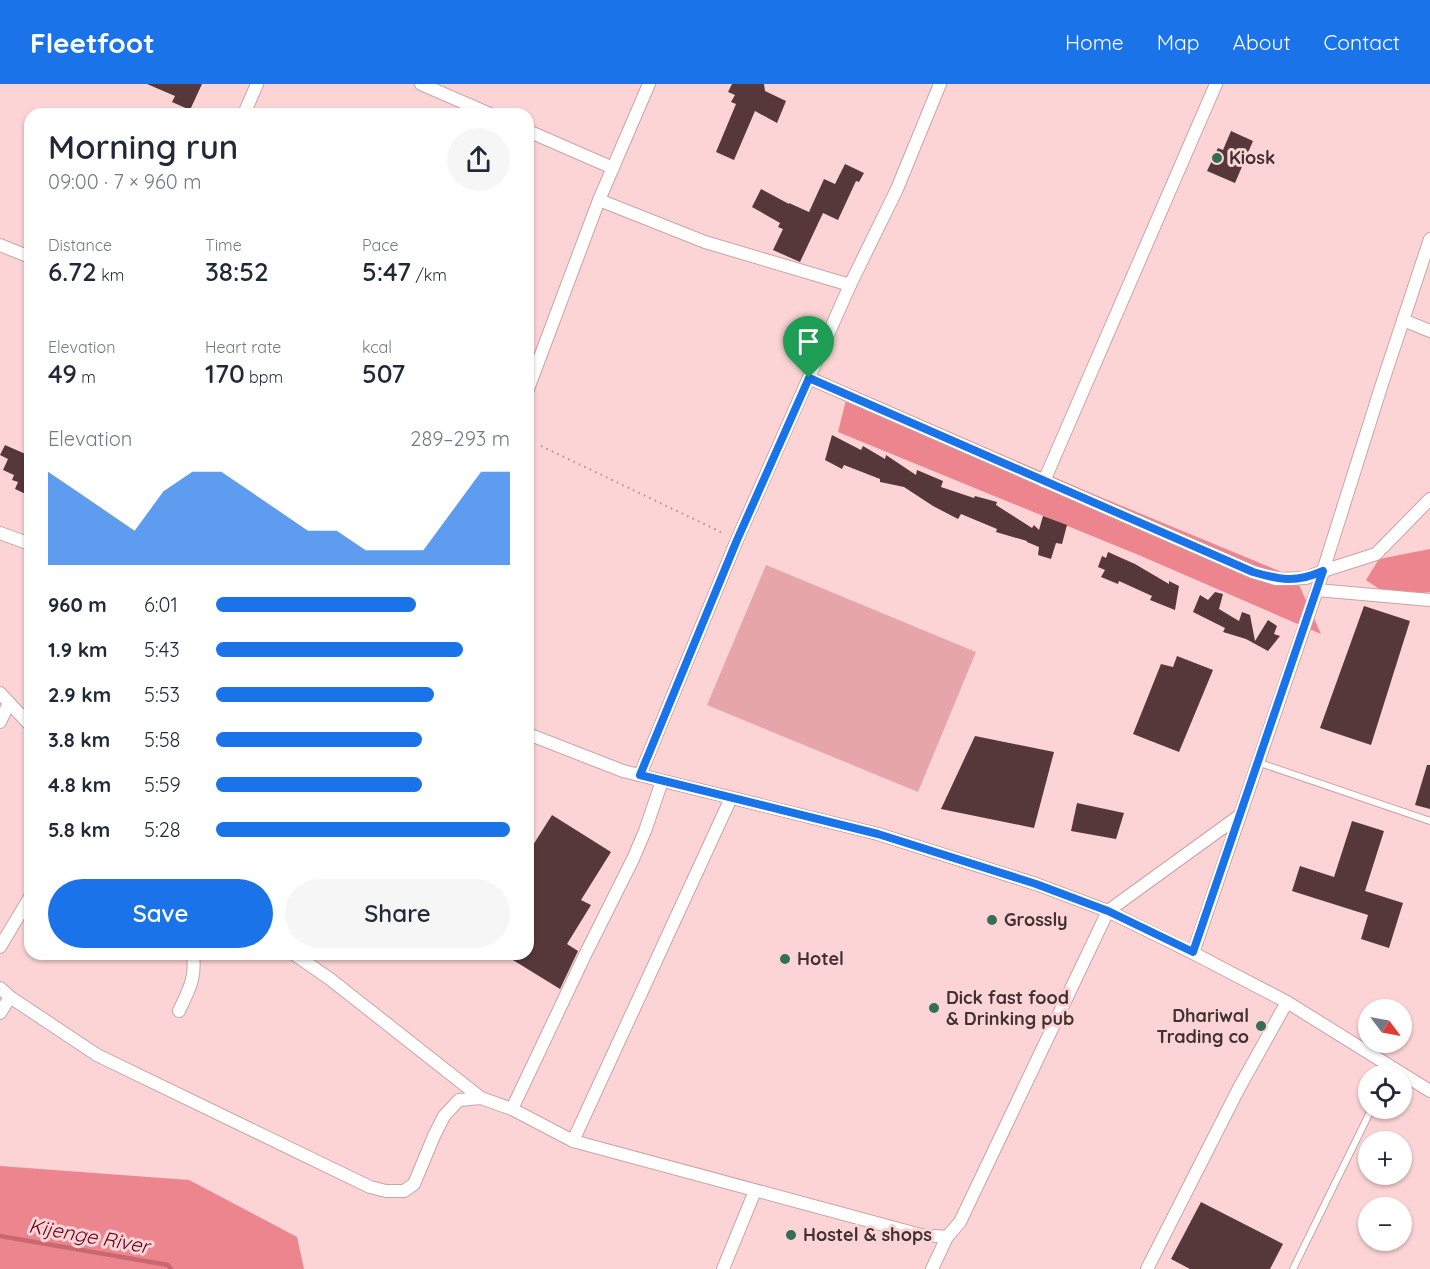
<!DOCTYPE html>
<html lang="en">
<head>
<meta charset="utf-8">
<style>
  :root { --surface:#fff; --page:#f6f6f7; --text:#1f2937; --muted:#747a83; --accent:#1a73e8 }
  body { margin:0; font-family:Quicksand,sans-serif; background:var(--page); color:var(--text); height:100vh; display:flex; flex-direction:column; font-size:22px; white-space:nowrap }
  * { box-sizing:border-box; margin:0 }
  p { font-size:20px; color:var(--muted) }
  .icon { flex:none; width:33px; height:33px; fill:none; stroke:currentColor; stroke-width:2; stroke-linecap:round; stroke-linejoin:round }
  .map { position:relative; flex:1; overflow:hidden }
  .details { position:absolute; left:24px; top:24px; width:510px; height:852px; display:flex; flex-direction:column; background:var(--surface); border-radius:18px; box-shadow:0 2px 4px #0004 }
  .details>* { flex:none }
  .needle { width:39px; rotate:122deg }
  .buttons { position:absolute; left:1358px; top:915px; display:grid; gap:12px }
  .buttons a { display:grid; place-items:center; width:54px; height:54px; border-radius:50%; background:var(--surface); box-shadow:0 2px 4px #0004; font-size:30px }
  .pin { position:absolute; display:grid; place-items:center; width:51px; height:51px; color:#fff; margin:-62px -26px; border-radius:50% 50% 50% 0; rotate:-45deg; box-shadow:0 0 6px #0007 }
  .pin .icon { rotate:45deg }
  .round { display:grid; place-items:center; flex:none; width:63px; height:63px; border-radius:32px; background:var(--page) }
  .summary { display:flex; align-items:center; justify-content:space-between; height:102px; padding:0 24px }
  h1 { font-size:33px; font-weight:600; line-height:45px }
  .figures { display:grid; grid-template-columns:repeat(3,1fr); gap:9px; height:102px; padding:6px 24px }
  .figures div { display:grid; align-content:center }
  .figures b { font-size:26px; font-weight:600 }
  .figures small { font-size:16px; font-weight:400 }
  .figures p { font-size:16px }
  .chart { height:168px; padding:12px 24px }
  .chart p { display:flex; justify-content:space-between }
  .chart svg { width:100%; height:108px; margin-top:6px; fill:var(--accent); opacity:.7 }
  .cta { display:flex; gap:12px; margin-top:auto; padding:12px 24px }
  .cta a { flex:1; height:69px; border-radius:36px; background:var(--accent); color:#fff; font-size:24px; font-weight:600; line-height:69px; text-align:center }
  .cta a+a { background:var(--page); color:var(--text) }
  ul { padding:0 24px; list-style:none; font-size:20px }
  li { display:grid; grid-template-columns:96px 72px 1fr; align-items:center; height:45px }
  li i { height:15px; border-radius:8px; background:var(--accent) }
  header { display:flex; align-items:center; gap:36px; box-sizing:border-box; height:84px; padding:0 30px; background:var(--accent); color:#fff }
  header strong { font-size:28px }
  nav { display:flex; gap:33px; margin-inline-start:auto; font-size:21px }
  .map>svg:first-child { display:block }
</style>
</head>
<body>
<header>
<strong>Fleetfoot</strong>
<nav><a>Home</a><a>Map</a><a>About</a><a>Contact</a></nav>
</header>
<div class="map">
<svg width="1430" height="1185" viewBox="0 0 1430 1185">
  <rect width="100%" height="100%" fill="#fcd4d5"/>
  <path fill="#e6a5a9" d="M766,481L976,568L918,708L707,621Z"/>
  <g fill="#ec858e">
    <path d="M849,304L1086,407L1296,494L1321,550L1141,472L838,348Z"/>
    <path d="M1430,465V508L1391,513L1366,496L1379,475Z"/>
    <path d="M0,1082L189,1096L297,1153L304,1185H0Z"/>
  </g>
  <g fill="none" stroke-linecap="round" stroke-linejoin="round">
    <path stroke="#cb6771" stroke-width="4.5" d="M0,1152L168,1181L171,1185"/>
  </g>
  <g fill="#57383a">
    <path d="M147,0H202L190,26L172,18L175,12Z"/>
    <path d="M732,0H764L765,7L786,17L777,39L755,27L734,76L716,68L736,20L731,18L735,11L728,8Z"/>
    <path d="M1231,47L1253,57L1235,99L1207,87L1218,64L1223,66Z"/>
    <path d="M845,80L864,89L859,98L856,97L838,136L823,129L800,178L773,166L783,145L778,143L780,139L752,123L761,105L789,120V119L809,128L824,95L835,100Z"/>
    <path d="M832,351L861,366L863,362L885,375L886,371L916,391L917,386L943,397L941,403L974,414L975,412L997,418L996,421L1032,444L1034,441L1039,446L1043,432L1067,441L1062,460L1056,459L1051,475L1038,471L1039,463L1027,458V457L996,448L997,445L961,430L958,435L933,422L904,403L880,398V395L844,381L842,385L825,376Z"/>
    <path d="M5,361L30,372V412L15,405L18,398L12,396L14,391L3,386L8,375L0,371Z"/>
    <path d="M1108,468L1135,480L1169,500V497L1179,502L1175,526L1150,516L1152,512L1119,497L1118,500L1101,493L1105,486L1098,483L1102,472L1106,474Z"/>
    <path d="M1215,508L1223,510L1219,525L1239,537L1242,528L1250,531L1255,557L1268,536L1277,542L1274,550L1280,552L1268,567L1246,555L1223,548L1225,544L1193,528L1200,511L1208,516Z"/>
    <path d="M1364,522L1410,537L1371,661L1320,644Z"/>
    <path d="M1177,572L1213,586L1179,668L1133,650L1161,580L1173,583Z"/>
    <path d="M975,652L1054,668L1034,744L941,725Z"/>
    <path d="M1427,681H1430V725L1415,721Z"/>
    <path d="M1077,719L1124,729L1116,755L1071,747Z"/>
    <path d="M552,731L611,768L581,816L591,821L567,860L578,867L560,905L503,870H528V769Z"/>
    <path d="M1352,737L1384,747L1365,807L1403,819L1389,864L1361,855L1368,831L1292,807L1300,782L1334,793Z"/>
    <path d="M1201,1118L1283,1160L1270,1185H1190L1171,1175Z"/>
  </g>
  <g fill="none" stroke-linecap="round" stroke-linejoin="round">
    <defs>
      <g id="lane">
        <path d="M1257,678L1430,737"/>
        <path d="M1293,1185L1372,1024"/>
      </g>
      <g id="street">
        <path d="M421,0L490,30"/>
        <path d="M244,30L257,0"/>
        <path d="M528,47L613,84"/>
        <path d="M599,116L705,158L850,201"/>
        <path d="M0,161L30,173"/>
        <path d="M1403,236L1430,247"/>
        <path d="M809,294L1253,488L1276,495L1306,494L1323,487L1376,470L1430,415"/>
        <path d="M528,305L599,116L649,0"/>
        <path d="M1044,397L1216,0"/>
        <path d="M0,449L30,460"/>
        <path d="M1317,506L1430,516"/>
        <path d="M0,609L30,641"/>
        <path d="M0,638L9,619"/>
        <path d="M528,650L623,687L878,750L1036,800L1108,827L1193,869L1287,918L1430,1007"/>
        <path d="M640,691L737,456L850,201L897,105L940,0"/>
        <path d="M0,863L30,813"/>
        <path d="M1193,869L1317,506L1382,300L1430,155"/>
        <path d="M294,870L330,895L481,1014"/>
        <path d="M0,904L10,913L97,971L370,1103L386,1107H404L414,1100L434,1052L444,1032L459,1016L481,1014L512,1025L573,1057L921,1151L947,1153L960,1138L1108,827L1239,732"/>
        <path d="M179,927C189,905 196,895 193,870"/>
        <path d="M0,929L10,913"/>
        <path d="M512,1025L585,871L633,775L645,747L662,697"/>
        <path d="M573,1057L731,714"/>
        <path d="M723,1185L755,1107"/>
        <path d="M932,1185L947,1153"/>
        <path d="M1147,1185L1239,1004L1287,918"/>
      </g>
    </defs>
    <use href="#lane" stroke="#caa4a6" stroke-width="8"/>
    <use href="#street" stroke="#caa4a6" stroke-width="14"/>
    <path stroke="#af9192" stroke-width="2" stroke-dasharray="1.5 4.5" stroke-linecap="butt" d="M541,362L725,450"/>
    <use href="#lane" stroke="#fff" stroke-width="6"/>
    <use href="#street" stroke="#fff" stroke-width="12"/>
  </g>
  <g fill="none" stroke-linecap="round" stroke-linejoin="round">
    <defs>
      <path id="route" d="M809,294L1253,488C1280,496 1296,499 1323,487L1193,868L1108,827L1036,800L878,750L640,691L737,456Z"/>
    </defs>
    <use href="#route" stroke="#fff" stroke-width="12"/>
    <use href="#route" stroke="#1a73e8" stroke-width="8"/>
  </g>
  <g fill="#346e57" stroke="#fcd4d5" stroke-width="2">
    <circle cx="1217" cy="74" r="6"/>
    <circle cx="992" cy="836" r="6"/>
    <circle cx="785" cy="875" r="6"/>
    <circle cx="934" cy="924" r="6"/>
    <circle cx="1261" cy="942" r="6"/>
    <circle cx="791" cy="1151" r="6"/>
  </g>
  <g text-anchor="middle" stroke-width="6" stroke-linejoin="round" paint-order="stroke">
    <g font-size="18" font-weight="bold" fill="#403132" stroke="#fcd4d5" text-anchor="start">
      <text x="1229" y="80">Kiosk</text>
      <text x="1004" y="842">Grossly</text>
      <text x="797" y="881">Hotel</text>
      <text x="946" y="920">Dick fast food<tspan x="946" dy="21">&amp; Drinking pub</tspan></text>
      <text x="1249" y="938" text-anchor="end">Dhariwal<tspan x="1249" dy="21">Trading co</tspan></text>
      <text x="803" y="1157">Hostel &amp; shops</text>
    </g>
    <g font-size="20" font-style="italic" fill="#62011b" stroke="#fcd4d5">
      <text transform="translate(89 1152) rotate(10)" y="7">Kijenge River</text>
    </g>
  </g>
</svg>
<div class="buttons">
<a><svg class="needle" viewBox="-14 -14 28 28"><path d="M0-13l5 13h-10z" fill="#e53935"/><path d="M0 13l5-13h-10z" fill="#747a83"/></svg></a>
<a><svg class="icon" aria-label="locate" viewBox="0 0 24 24"><circle cx="12" cy="12" r="6"/><path d="M12 2v4M12 18v4M2 12h4M18 12h4"/></svg></a>
<a>+</a>
<a>−</a>
</div>
<div class="pin" style="left:809px;top:294px;background:#1e9e55"><svg class="icon" aria-label="arrive" viewBox="0 0 24 24"><path d="M6 21V4h12l-3 4 3 4H6"/></svg></div>
<section class="details">
<div class="summary"><div><h1>Morning run</h1><p>09:00 · 7 × 960 m</p></div><a class="round"><svg class="icon" aria-label="share" viewBox="0 0 24 24"><path d="M12 15V3M7 8l5-5 5 5M5 13v7h14v-7"/></svg></a></div>
<div class="figures">
<div><p>Distance</p><b>6.72<small> km</small></b></div>
<div><p>Time</p><b>38:52</b></div>
<div><p>Pace</p><b>5:47<small> /km</small></b></div>
</div>
<div class="figures">
<div><p>Elevation</p><b>49<small> m</small></b></div>
<div><p>Heart rate</p><b>170<small> bpm</small></b></div>
<div><p>kcal</p><b>507</b></div>
</div>
<div class="chart"><p><span>Elevation</span>289–293 m</p>
<svg viewBox="0 0 160 44" preserveAspectRatio="none"><path d="M0 44V6L10 14L20 22L30 30L40 14L50 6L60 6L70 14L80 22L90 30L100 30L110 38L120 38L130 38L140 22L150 6L160 6V44z"/></svg>
</div>
<ul>
<li><b>960 m</b>6:01<i style="width:68%"></i></li>
<li><b>1.9 km</b>5:43<i style="width:84%"></i></li>
<li><b>2.9 km</b>5:53<i style="width:74%"></i></li>
<li><b>3.8 km</b>5:58<i style="width:70%"></i></li>
<li><b>4.8 km</b>5:59<i style="width:70%"></i></li>
<li><b>5.8 km</b>5:28<i style="width:100%"></i></li>
</ul>
<div class="cta"><a>Save</a><a>Share</a></div>
</section>
</div>
</body>
</html>
